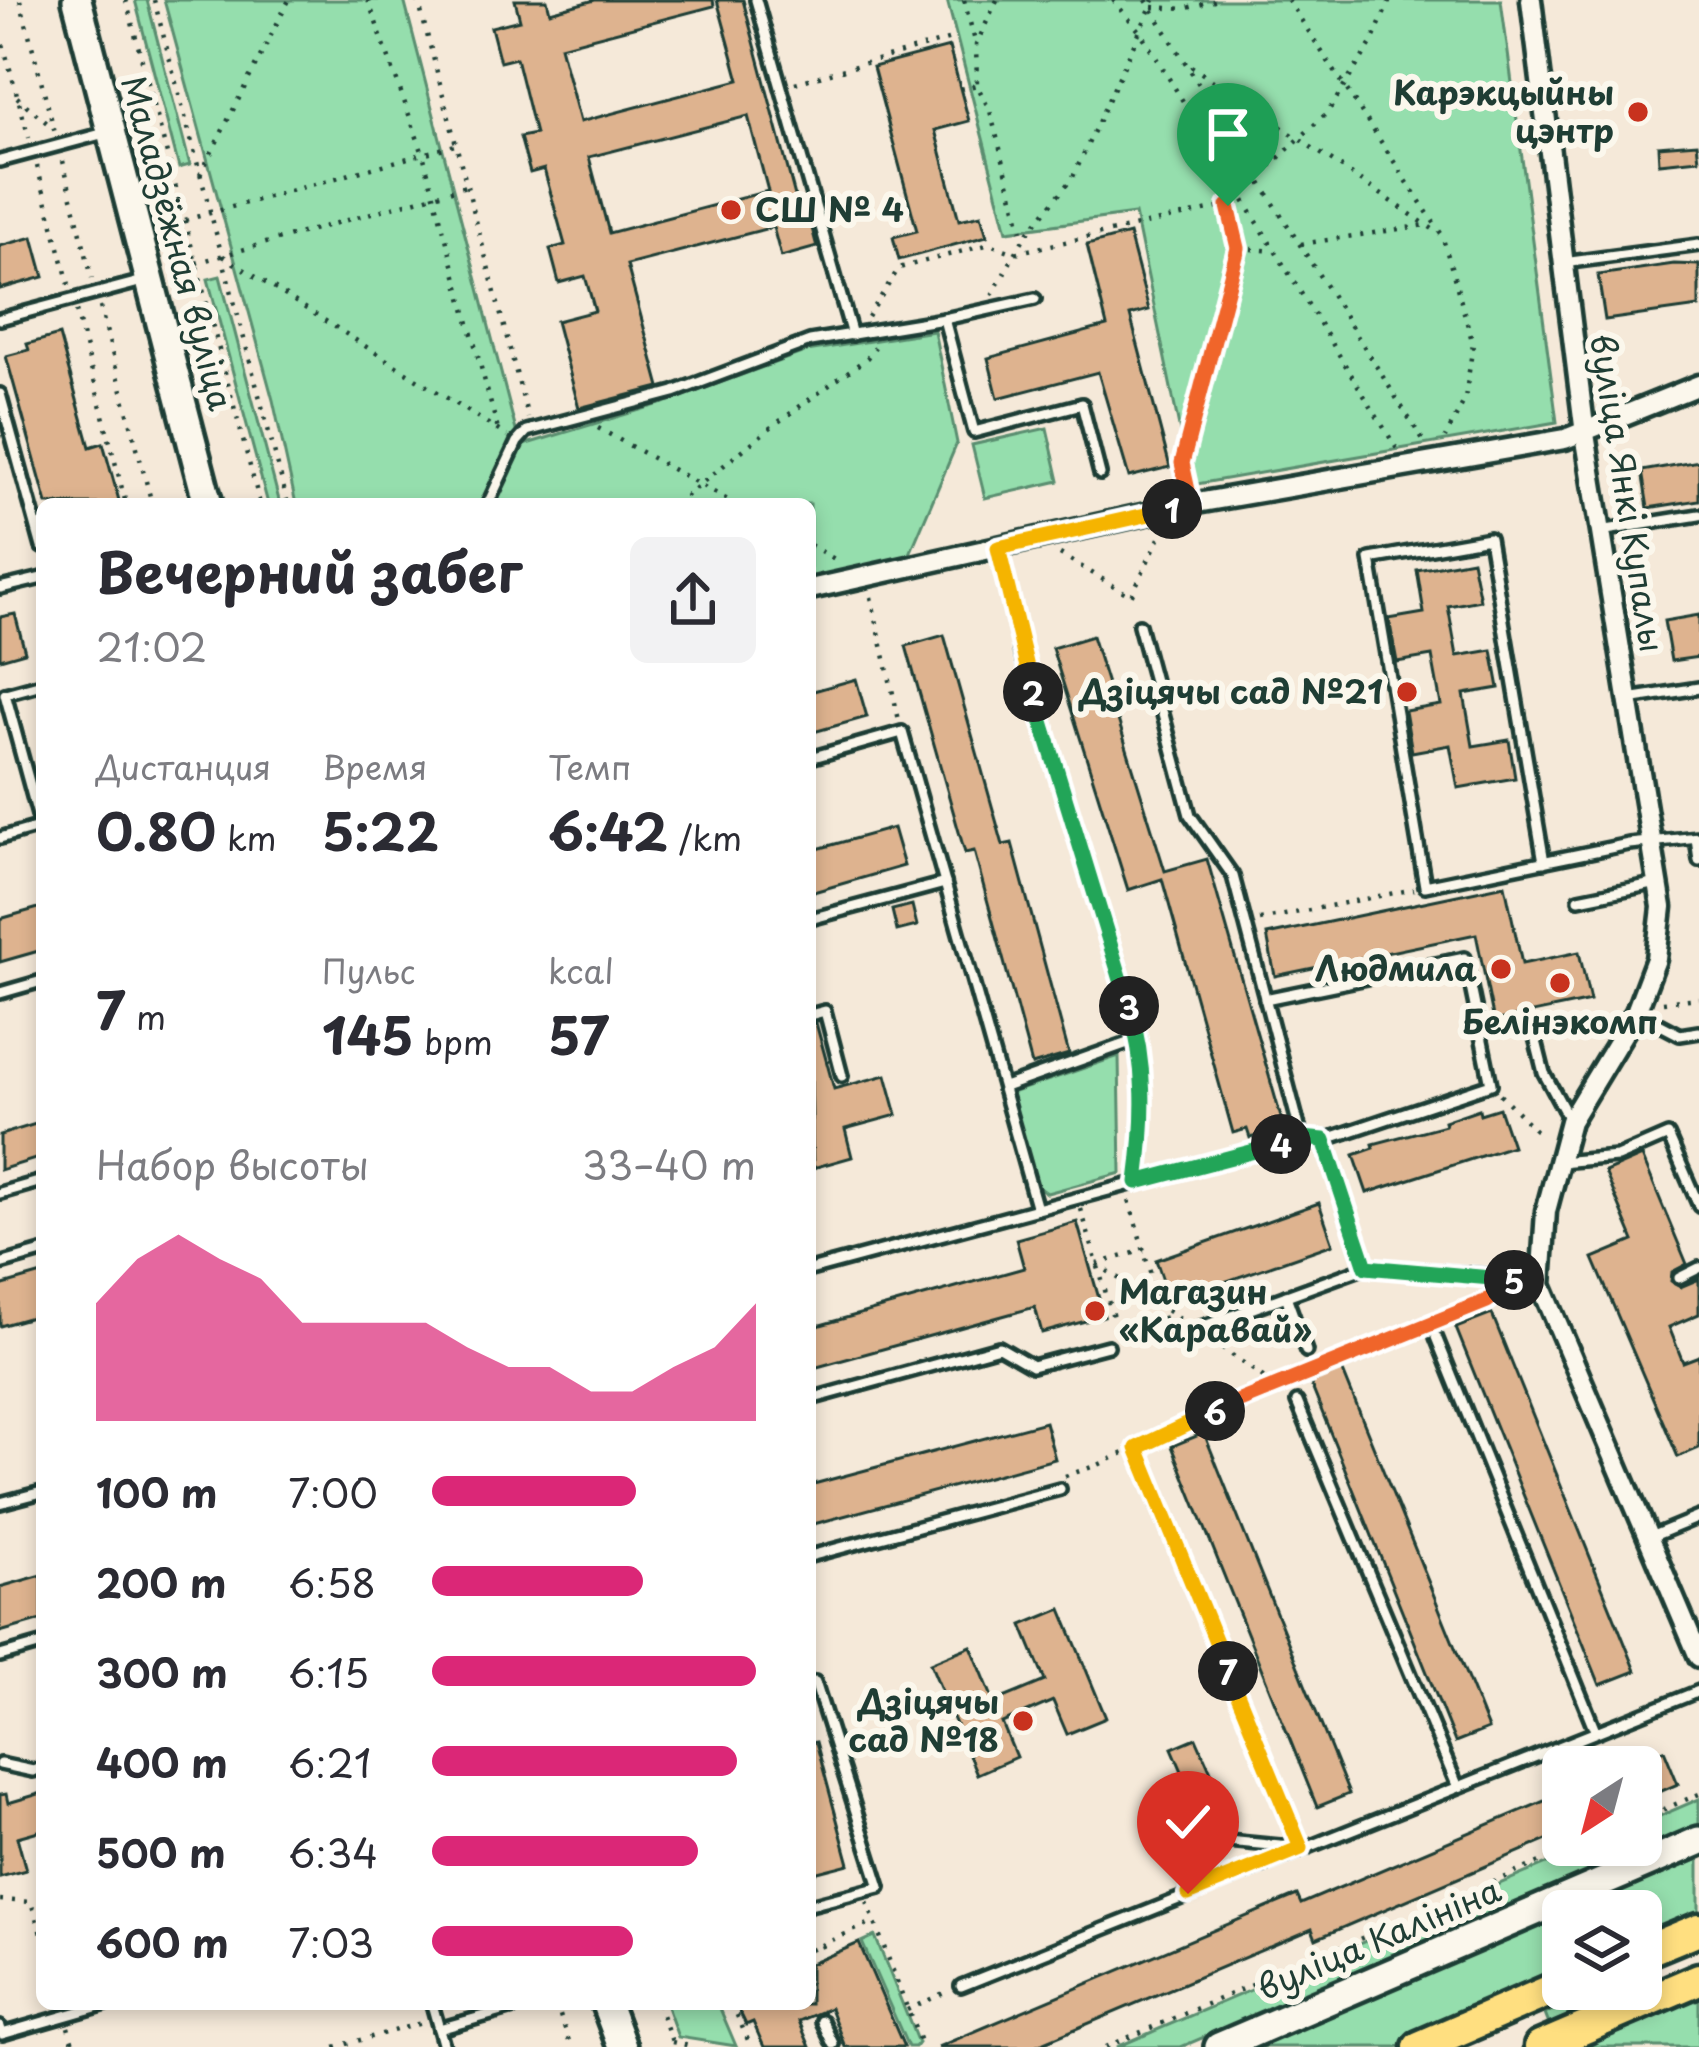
<!DOCTYPE html>
<html lang="ru">
<head>
<meta charset="utf-8">
<style>
  :root { --surface:#fff; --page:#f2f2f3; --text:#2b2b33; --muted:#7c7c81; --accent:#db2777 }
  body { margin:0; font-family:"Playpen Sans",sans-serif; background:var(--page); color:var(--text); height:100vh; display:flex; flex-direction:column; font-size:45px; white-space:nowrap }
  * { box-sizing:border-box; margin:0 }
  p { font-size:39px; color:var(--muted) }
  .icon { flex:none; width:66px; height:66px; fill:none; stroke:currentColor; stroke-width:2; stroke-linecap:round; stroke-linejoin:round }
  .map { position:relative; flex:1; overflow:hidden }
  .sheet { position:absolute; left:36px; top:498px; width:780px; height:1512px; display:flex; flex-direction:column; background:var(--surface); border-radius:18px; box-shadow:0 6px 18px #0003 }
  .sheet>* { flex:none }
  .needle { width:78px; rotate:216deg }
  .tools { position:absolute; left:1542px; top:1746px; display:grid; gap:24px }
  .tools a { display:grid; place-items:center; width:120px; height:120px; border-radius:18px; background:var(--surface); box-shadow:0 6px 18px #0003; font-size:60px }
  .pin { position:absolute; display:grid; place-items:center; width:102px; height:102px; color:#fff; margin:-123px -51px; border-radius:50% 50% 50% 0; rotate:-45deg; box-shadow:0 0 12px #0007 }
  .pin .icon { rotate:45deg }
  .km { position:absolute; width:60px; height:60px; margin:-30px; border-radius:50%; background:#222; color:#fff; font-size:33px; line-height:60px; text-align:center }
  .round { display:grid; place-items:center; flex:none; width:126px; height:126px; border-radius:18px; background:var(--page) }
  .headline { display:flex; align-items:center; justify-content:space-between; height:204px; padding:0 60px }
  h1 { font-size:54px; font-weight:700; line-height:90px }
  .stats { display:grid; grid-template-columns:repeat(3,1fr); gap:18px; height:204px; padding:12px 60px }
  .stats div { display:grid; align-content:center }
  .stats b { font-size:51px; font-weight:700 }
  .stats small { font-size:33px; font-weight:400 }
  .stats p { font-size:33px }
  .chart { height:336px; padding:24px 60px }
  .chart p { display:flex; justify-content:space-between }
  .chart svg { width:100%; height:216px; margin-top:12px; fill:var(--accent); opacity:.7 }
  ul { padding:0 60px; list-style:none; font-size:39px }
  li { display:grid; grid-template-columns:192px 144px 1fr; align-items:center; height:90px }
  li i { height:30px; border-radius:15px; background:var(--accent) }
  .map>svg:first-child { display:block }
</style>
</head>
<body>
<div class="map">
<svg width="1699" height="2047" viewBox="0 0 1699 2047">
  <rect width="100%" height="100%" fill="#f5e9d9"/>
  <filter id="ink" filterUnits="userSpaceOnUse"><feTurbulence type="fractalNoise" baseFrequency=".00833" numOctaves="2"/><feDisplacementMap in="SourceGraphic" scale="24" xChannelSelector="R" yChannelSelector="G"/><feConvolveMatrix kernelMatrix="1 2 1 2 8 2 1 2 1" color-interpolation-filters="sRGB"/></filter>
  <g filter="url(#ink)">
    <g fill="#95dead" stroke="#5a8e70" stroke-width="3">
      <path d="M135,0H147L190,165L179,168Z"/>
      <path d="M164,0H404L520,446L673,400L807,351L934,331L957,443L909,556L810,579V504H296L273,400Z"/>
      <path d="M947,0H1501L1557,422L1191,485L1135,214L1007,231Z"/>
      <path d="M220,276L280,504H268L208,279Z"/>
      <path d="M1047,428L1059,481L985,498L972,445Z"/>
      <path d="M1119,1056L1121,1173L1047,1193L1037,1186L1011,1093Z"/>
      <path d="M1699,1799V1825L1181,2047H1117L1591,1845H1641V1824Z"/>
      <path d="M1699,1859V1918L1641,1943V1911H1574Z"/>
      <path d="M1563,1916V1976L1397,2047H1251Z"/>
      <path d="M875,1936L918,2043L915,2047H908L862,1942Z"/>
      <path d="M1602,1989H1637L1550,2027L1545,2014Z"/>
      <path d="M1699,1998V2047H1583Z"/>
      <path d="M666,2004H718L736,2046L678,2037Z"/>
    </g>
    <g fill="#deb38f" stroke="#1f3d34" stroke-width="3" fill-rule="evenodd">
      <path d="M515,0H547L550,12L595,0H713L714,6L560,46L580,122L739,80L717,0H743L800,215L808,213L817,247L781,257L773,227L627,265L660,387L579,408L556,321L595,311L585,276L559,283L550,249L565,245L544,169L530,173L520,137L535,134L516,58L500,62L491,27L520,20ZM748,116L768,191L609,233L589,157Z"/>
      <path d="M949,47L969,121L935,130L959,220L981,215L987,236L899,260L893,237L917,231L873,67Z"/>
      <path d="M1697,143L1699,159L1659,163L1658,146Z"/>
      <path d="M1129,234L1149,310L1130,315L1170,467L1129,477L1098,372L998,398L988,358L1107,326L1087,245Z"/>
      <path d="M33,237L44,277L0,289V246Z"/>
      <path d="M1674,264L1699,265V307L1605,320L1598,275Z"/>
      <path d="M59,335L90,447L103,443L120,504H47L6,356L29,350L27,344Z"/>
      <path d="M1699,461V500L1648,508L1642,471Z"/>
      <path d="M1472,560L1480,600L1448,606L1457,656L1492,650L1499,688L1464,694L1473,746L1509,740L1515,778L1458,788L1450,745L1412,752L1405,711L1441,705L1432,656L1397,662L1389,619L1424,613L1417,570Z"/>
      <path d="M15,614L25,652L0,659V617Z"/>
      <path d="M1699,615V657L1671,661L1664,621Z"/>
      <path d="M944,635L1003,845L1012,843L1069,1054L1032,1065L974,851L965,853L906,646Z"/>
      <path d="M1092,636L1165,871L1207,859L1284,1128L1250,1138L1247,1129L1233,1133L1162,879L1128,890L1052,648Z"/>
      <path d="M856,679L867,717L810,733V692Z"/>
      <path d="M893,828L904,866L810,893V851Z"/>
      <path d="M1505,885L1522,964L1579,952L1590,1001L1494,1021L1476,934L1275,976L1267,935Z"/>
      <path d="M912,905L917,926L897,931L892,910Z"/>
      <path d="M42,907V950L0,962V919Z"/>
      <path d="M816,1023L834,1089L886,1075L897,1115L845,1129L852,1157L813,1168L810,1024Z"/>
      <path d="M1499,1108L1512,1146L1367,1193L1354,1155L1374,1148L1373,1144L1445,1125L1444,1121L1479,1109L1480,1114Z"/>
      <path d="M42,1122V1157L0,1170V1135Z"/>
      <path d="M1642,1156L1687,1264L1672,1272L1671,1281L1680,1287L1699,1279V1314L1669,1327L1683,1362L1699,1356V1448L1678,1457L1593,1258L1634,1241L1605,1172Z"/>
      <path d="M1319,1203L1333,1244L1170,1301L1156,1260Z"/>
      <path d="M1077,1222L1104,1316L1042,1333L1035,1307L810,1369V1328L1024,1268L1016,1239Z"/>
      <path d="M42,1274V1314L0,1326V1286Z"/>
      <path d="M1492,1314L1636,1671L1600,1685L1456,1328Z"/>
      <path d="M1342,1369L1488,1729L1455,1742L1310,1382Z"/>
      <path d="M1045,1422L1055,1459L810,1525V1485Z"/>
      <path d="M1204,1433L1349,1794L1317,1807L1172,1446Z"/>
      <path d="M42,1575V1620L0,1632V1587Z"/>
      <path d="M1061,1609L1106,1718L1067,1734L1053,1701L1002,1723L1016,1757L977,1774L930,1663L971,1646L994,1702L1045,1681L1022,1625Z"/>
      <path d="M1196,1738L1215,1781L1191,1792L1172,1748Z"/>
      <path d="M816,1742L849,1864L810,1874V1743Z"/>
      <path d="M1664,1750L1678,1784L1641,1800V1759Z"/>
      <path d="M42,1793V1830L17,1837L26,1870L0,1877V1795L6,1794L8,1803Z"/>
      <path d="M1563,1793V1833L1316,1939L1312,1929L1033,2047H938L1297,1895L1301,1904Z"/>
      <path d="M859,1943L904,2047H845L830,2008L799,2021L810,2047H764L753,2022L746,2025L736,2004H810V1964Z"/>
    </g>
    <g fill="none" stroke-linecap="round" stroke-linejoin="round">
      <defs>
        <g id="lane">
          <path d="M756,0L852,335"/>
          <path d="M0,161L105,133"/>
          <path d="M1563,263L1699,245"/>
          <path d="M0,319L143,281"/>
          <path d="M944,319L1035,299"/>
          <path d="M0,394L42,547"/>
          <path d="M488,504L517,442L527,431L674,392L810,341L944,319L974,432L1082,404L1100,474"/>
          <path d="M1600,531L1699,515"/>
          <path d="M0,588L42,578"/>
          <path d="M1139,625L1190,815L1233,876L1302,1138"/>
          <path d="M1628,699L1699,688"/>
          <path d="M810,758L902,732L945,883"/>
          <path d="M41,826L5,694L42,684"/>
          <path d="M0,838L42,826"/>
          <path d="M1696,838L1699,860"/>
          <path d="M1544,862L1489,538L1370,559L1425,886L1629,844L1699,837"/>
          <path d="M1579,899L1658,883"/>
          <path d="M810,919L945,883L1037,1209"/>
          <path d="M0,993L42,981"/>
          <path d="M1265,999L1465,958L1491,1084L1324,1140L1366,1267L1498,1276L1541,1285"/>
          <path d="M1636,1012L1680,1035L1699,1032"/>
          <path d="M810,1015L825,1011L842,1076"/>
          <path d="M1535,1037L1544,1073L1570,1121"/>
          <path d="M1004,1087L1139,1039L1020,650"/>
          <path d="M1559,1162L1617,1157L1668,1135L1699,1206"/>
          <path d="M0,1193L42,1181"/>
          <path d="M0,1264L42,1252"/>
          <path d="M810,1270L1302,1138L1324,1140"/>
          <path d="M1679,1278L1699,1268"/>
          <path d="M1286,1296L1306,1351"/>
          <path d="M1196,1329L1366,1267"/>
          <path d="M1436,1337L1595,1730"/>
          <path d="M810,1399L999,1347L1032,1366L1108,1346"/>
          <path d="M1297,1402L1457,1785"/>
          <path d="M1153,1490L1301,1848L1176,1836"/>
          <path d="M0,1503L42,1492"/>
          <path d="M1648,1538L1699,1517"/>
          <path d="M810,1556L1060,1489"/>
          <path d="M0,1656L42,1644"/>
          <path d="M0,1764L33,1771L42,1768"/>
          <path d="M810,1905L880,1887L815,1682"/>
          <path d="M961,1986L1699,1691"/>
          <path d="M432,2004L439,2029"/>
          <path d="M822,2021L833,2044"/>
          <path d="M0,2027L2,2034L106,2004"/>
          <path d="M444,2047L439,2029L527,2004"/>
        </g>
        <g id="street">
          <path d="M1531,0L1585,434L1662,907L1656,959L1636,1012L1570,1121L1546,1211L1541,1285L1699,1657"/>
          <path d="M810,589L1191,504L1565,439L1699,385"/>
        </g>
        <g id="secondary">
          <path d="M77,0L208,504"/>
          <path d="M606,2004L622,2047"/>
          <path d="M1219,2047L1699,1841"/>
        </g>
        <g id="primary">
          <path d="M1641,1953L1699,1929"/>
          <path d="M1419,2047L1563,1985"/>
          <path d="M1540,2047L1699,1979"/>
        </g>
      </defs>
      <use href="#lane" stroke="#1f3d34" stroke-width="18"/>
      <use href="#street" stroke="#1f3d34" stroke-width="27"/>
      <use href="#secondary" stroke="#1f3d34" stroke-width="36"/>
      <use href="#primary" stroke="#1f3d34" stroke-width="39"/>
      <g stroke="#1f3d34" stroke-width="4.5" stroke-dasharray="3 9" stroke-linecap="butt">
        <path d="M20,0L55,133"/>
        <path d="M126,0L260,504"/>
        <path d="M154,0L288,504"/>
        <path d="M368,0L423,154L498,430"/>
        <path d="M418,0L528,418"/>
        <path d="M964,0L976,45"/>
        <path d="M997,0L976,45L977,85L990,111L1024,238"/>
        <path d="M1113,0L1141,33L1397,449"/>
        <path d="M1146,0L1424,442"/>
        <path d="M1288,0L1442,235L1473,344L1465,399L1445,438"/>
        <path d="M1153,7L1183,9L1218,0"/>
        <path d="M0,33L29,138"/>
        <path d="M1191,66L1440,234"/>
        <path d="M795,83L951,39"/>
        <path d="M960,89L977,85"/>
        <path d="M17,97L54,129"/>
        <path d="M63,161L92,278"/>
        <path d="M37,166L70,288"/>
        <path d="M200,175L289,0"/>
        <path d="M185,220L455,145"/>
        <path d="M1301,244L1426,225"/>
        <path d="M1239,248L1275,251"/>
        <path d="M223,256L507,436"/>
        <path d="M196,263L466,186"/>
        <path d="M992,295L1024,238L1073,177L1154,0"/>
        <path d="M100,307L152,504"/>
        <path d="M76,311L126,504"/>
        <path d="M868,317L899,268L990,244L1015,253L1227,206"/>
        <path d="M598,428L735,504"/>
        <path d="M1187,487L1182,463L1239,248L1228,205L1328,112L1372,42L1390,0"/>
        <path d="M676,504L770,428L867,358L875,347"/>
        <path d="M810,545L838,561"/>
        <path d="M1060,554L1131,596L1163,530"/>
        <path d="M1002,565L1017,636"/>
        <path d="M871,597L899,720"/>
        <path d="M1260,920L1414,889"/>
        <path d="M1663,1002L1699,998"/>
        <path d="M1500,1094L1538,1133"/>
        <path d="M1139,1164L1146,1111L1141,1056"/>
        <path d="M1081,1209L1117,1331"/>
        <path d="M1097,1264L1183,1321"/>
        <path d="M1097,1264L1144,1250"/>
        <path d="M1436,1323L1487,1301L1500,1290"/>
        <path d="M1118,1332L1164,1319L1128,1197"/>
        <path d="M1212,1341L1286,1393"/>
        <path d="M1137,1448L1149,1479"/>
        <path d="M1065,1476L1098,1465L1248,1396L1425,1327"/>
        <path d="M1641,1819L1699,1794"/>
        <path d="M0,1900L31,1902L42,1937"/>
        <path d="M867,1902L922,2047"/>
        <path d="M822,1945L827,1957"/>
        <path d="M810,1950L873,1922"/>
        <path d="M556,2004L571,2047"/>
        <path d="M658,2004L674,2047"/>
        <path d="M732,2004L751,2047"/>
        <path d="M907,2010L946,1992"/>
        <path d="M68,2027L74,2047"/>
        <path d="M672,2042L694,2047"/>
        <path d="M335,2047L425,2022"/>
        <path d="M1106,2047L1580,1845"/>
      </g>
      <use href="#lane" stroke="#fbf7ec" stroke-width="9"/>
      <use href="#street" stroke="#fbf7ec" stroke-width="18"/>
      <use href="#secondary" stroke="#fbf7ec" stroke-width="27"/>
      <use href="#primary" stroke="#ffdf80" stroke-width="30"/>
    </g>
  </g>
  <g fill="none" stroke-linecap="round" stroke-linejoin="round" filter="url(#ink)">
    <defs>
      <path id="split-1" d="M1172,509L1191,504L1182,463L1238,248L1228,206"/>
      <path id="split-2" d="M1033,692L998,548L1172,509"/>
      <path id="split-3" d="M1033,692L1129,1006"/>
      <path id="split-4" d="M1129,1006C1147,1065 1145,1121 1137,1182L1281,1144"/>
      <path id="split-5" d="M1281,1144L1302,1138L1324,1140L1366,1267L1514,1280"/>
      <path id="split-6" d="M1215,1411L1487,1301L1514,1280"/>
      <path id="split-7" d="M1215,1411L1137,1448L1228,1671"/>
      <path id="split-8" d="M1188,1894L1301,1848L1228,1671"/>
    </defs>
    <use href="#split-1" stroke="#fff" stroke-width="24"/>
    <use href="#split-2" stroke="#fff" stroke-width="24"/>
    <use href="#split-3" stroke="#fff" stroke-width="24"/>
    <use href="#split-4" stroke="#fff" stroke-width="24"/>
    <use href="#split-5" stroke="#fff" stroke-width="24"/>
    <use href="#split-6" stroke="#fff" stroke-width="24"/>
    <use href="#split-7" stroke="#fff" stroke-width="24"/>
    <use href="#split-8" stroke="#fff" stroke-width="24"/>
    <use href="#split-1" stroke="#f0652b" stroke-width="15"/>
    <use href="#split-2" stroke="#f5b400" stroke-width="15"/>
    <use href="#split-3" stroke="#22a559" stroke-width="15"/>
    <use href="#split-4" stroke="#22a559" stroke-width="15"/>
    <use href="#split-5" stroke="#22a559" stroke-width="15"/>
    <use href="#split-6" stroke="#f0652b" stroke-width="15"/>
    <use href="#split-7" stroke="#f5b400" stroke-width="15"/>
    <use href="#split-8" stroke="#f5b400" stroke-width="15"/>
  </g>
  <g fill="#c8321e" stroke="#fbf7ec" stroke-width="4.5">
    <circle cx="1638" cy="112" r="12"/>
    <circle cx="731" cy="210" r="12"/>
    <circle cx="1407" cy="692" r="12"/>
    <circle cx="1501" cy="969" r="12"/>
    <circle cx="1560" cy="983" r="12"/>
    <circle cx="1095" cy="1311" r="12"/>
    <circle cx="1023" cy="1721" r="12"/>
  </g>
  <g text-anchor="middle" stroke-width="12" stroke-linejoin="round" paint-order="stroke">
    <g font-size="33" font-weight="bold" fill="#1f3d34" stroke="#fbf7ec" text-anchor="end">
      <text x="1614" y="105">Карэкцыйны<tspan x="1614" dy="38">цэнтр</tspan></text>
      <text x="755" y="222" text-anchor="start">СШ № 4</text>
      <text x="1383" y="704">Дзіцячы сад №21</text>
      <text x="1477" y="981">Людмила</text>
      <text x="1560" y="1034" text-anchor="middle">Белінэкомп</text>
      <text x="1119" y="1304" text-anchor="start">Магазин<tspan x="1119" dy="38">«Каравай»</tspan></text>
      <text x="999" y="1714">Дзіцячы<tspan x="999" dy="38">сад №18</tspan></text>
    </g>
    <g font-size="33" fill="#1f3d34" stroke="#fbf7ec">
      <text transform="translate(177 243) rotate(75)" y="12">Маладзёжная вуліца</text>
      <text transform="translate(1627 493) rotate(81)" y="12">вуліца Янкі Купалы</text>
      <text transform="translate(1379 1939) rotate(-23)" y="12">вуліца Калініна</text>
    </g>
  </g>
</svg>
<div class="tools">
<a><svg class="needle" viewBox="-14 -14 28 28"><path d="M0-13l5 13h-10z" fill="#e53935"/><path d="M0 13l5-13h-10z" fill="#7c7c81"/></svg></a>
<a><svg class="icon" aria-label="layers" viewBox="0 0 24 24"><path d="M12 4l9 5-9 5-9-5zM3 14l9 5 9-5"/></svg></a>
</div>
<div class="pin" style="left:1228px;top:206px;background:#1e9e55"><svg class="icon" aria-label="arrive" viewBox="0 0 24 24"><path d="M6 21V4h12l-3 4 3 4H6"/></svg></div>
<div class="pin" style="left:1188px;top:1894px;background:#d93025"><svg class="icon" aria-label="check" viewBox="0 0 24 24"><path d="M5 12l5 5 9-10"/></svg></div>
<b class="km" style="left:1172px;top:509px">1</b>
<b class="km" style="left:1033px;top:692px">2</b>
<b class="km" style="left:1129px;top:1006px">3</b>
<b class="km" style="left:1281px;top:1144px">4</b>
<b class="km" style="left:1514px;top:1280px">5</b>
<b class="km" style="left:1215px;top:1411px">6</b>
<b class="km" style="left:1228px;top:1671px">7</b>
<section class="sheet">
<div class="headline"><div><h1>Вечерний забег</h1><p>21:02</p></div><a class="round"><svg class="icon" aria-label="share" viewBox="0 0 24 24"><path d="M12 15V3M7 8l5-5 5 5M5 13v7h14v-7"/></svg></a></div>
<div class="stats">
<div><p>Дистанция</p><b>0.80<small> km</small></b></div>
<div><p>Время</p><b>5:22</b></div>
<div><p>Темп</p><b>6:42<small> /km</small></b></div>
</div>
<div class="stats">
<div><b>7<small> m</small></b></div>
<div><p>Пульс</p><b>145<small> bpm</small></b></div>
<div><p>kcal</p><b>57</b></div>
</div>
<div class="chart"><p><span>Набор высоты</span>33–40 m</p>
<svg viewBox="0 0 160 44" preserveAspectRatio="none"><path d="M0 44V20L10 11L20 6L30 11L40 15L50 24L60 24L70 24L80 24L90 29L100 33L110 33L120 38L130 38L140 33L150 29L160 20V44z"/></svg>
</div>
<ul>
<li><b>100 m</b>7:00<i style="width:63%"></i></li>
<li><b>200 m</b>6:58<i style="width:65%"></i></li>
<li><b>300 m</b>6:15<i style="width:100%"></i></li>
<li><b>400 m</b>6:21<i style="width:94%"></i></li>
<li><b>500 m</b>6:34<i style="width:82%"></i></li>
<li><b>600 m</b>7:03<i style="width:62%"></i></li>
</ul>
</section>
</div>
</body>
</html>
